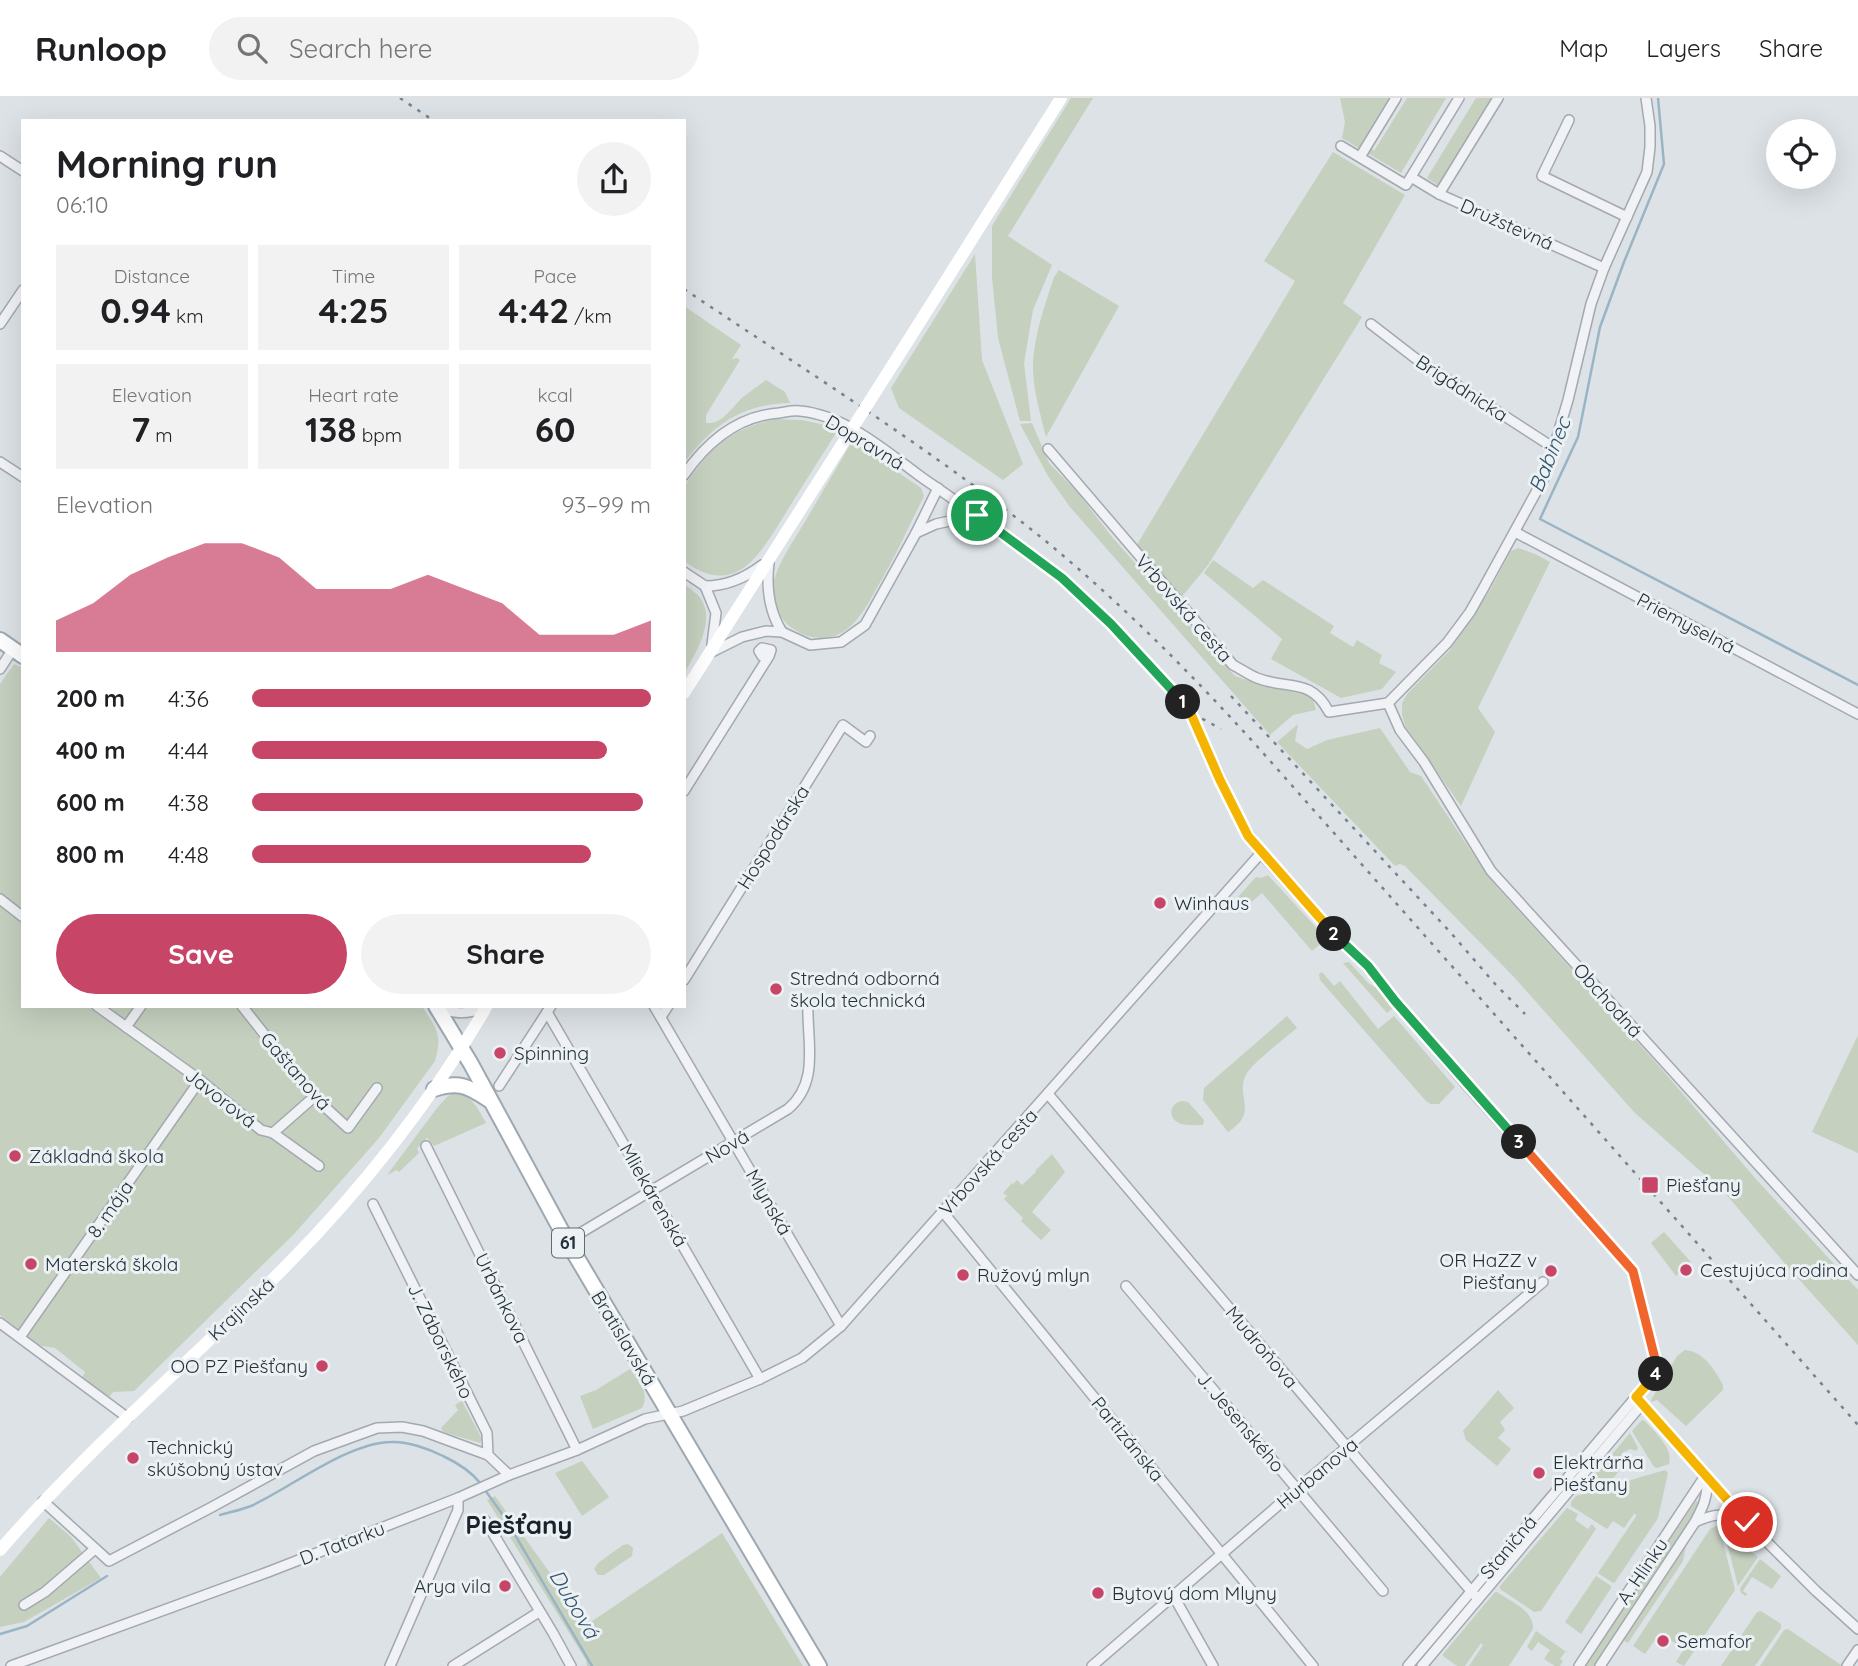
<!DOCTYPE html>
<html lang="en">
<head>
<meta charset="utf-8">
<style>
  :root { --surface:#fff; --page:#f2f2f2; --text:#202124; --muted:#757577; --line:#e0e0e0; --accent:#c74668 }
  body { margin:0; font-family:Quicksand,sans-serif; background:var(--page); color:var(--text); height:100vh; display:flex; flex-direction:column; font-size:26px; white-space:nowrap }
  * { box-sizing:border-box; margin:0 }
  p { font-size:23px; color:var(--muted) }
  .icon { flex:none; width:38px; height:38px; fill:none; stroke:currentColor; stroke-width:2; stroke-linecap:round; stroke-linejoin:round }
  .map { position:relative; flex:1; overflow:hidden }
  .details { position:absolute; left:21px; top:21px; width:665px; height:889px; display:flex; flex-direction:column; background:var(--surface); border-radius:0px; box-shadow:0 7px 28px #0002 }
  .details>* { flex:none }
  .buttons { position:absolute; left:1766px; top:21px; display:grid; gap:14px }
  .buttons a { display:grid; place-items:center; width:70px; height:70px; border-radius:50%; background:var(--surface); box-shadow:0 7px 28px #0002; font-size:35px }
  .pin { position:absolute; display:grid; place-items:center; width:60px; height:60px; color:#fff; margin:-30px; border:4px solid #fff; border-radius:50%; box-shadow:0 2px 7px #0007 }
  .km { position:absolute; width:35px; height:35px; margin:-18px; border-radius:50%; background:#222; color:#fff; font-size:19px; line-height:35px; text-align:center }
  .round { display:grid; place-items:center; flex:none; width:74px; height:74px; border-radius:37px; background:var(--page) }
  .head { display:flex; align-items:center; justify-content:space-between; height:119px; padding:0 35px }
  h1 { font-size:38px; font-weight:800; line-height:52px }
  .metrics { display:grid; grid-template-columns:repeat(3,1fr); gap:10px; height:119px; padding:7px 35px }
  .metrics div { display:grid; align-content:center; border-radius:0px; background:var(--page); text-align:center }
  .metrics b { font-size:35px; font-weight:800 }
  .metrics small { font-size:19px; font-weight:400 }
  .metrics p { font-size:19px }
  .chart { height:196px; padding:14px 35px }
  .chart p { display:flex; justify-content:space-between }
  .chart svg { width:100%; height:126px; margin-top:7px; fill:var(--accent); opacity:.7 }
  .action { display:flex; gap:14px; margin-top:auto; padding:14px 35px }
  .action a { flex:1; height:80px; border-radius:42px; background:var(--accent); color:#fff; font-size:28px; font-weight:800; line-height:80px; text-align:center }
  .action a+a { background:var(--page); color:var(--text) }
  ul { padding:0 35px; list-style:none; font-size:23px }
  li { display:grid; grid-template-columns:112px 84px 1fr; align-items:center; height:52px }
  li i { height:18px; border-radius:9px; background:var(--accent) }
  header { display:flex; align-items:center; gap:42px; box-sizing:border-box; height:98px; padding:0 35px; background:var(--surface); border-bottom:2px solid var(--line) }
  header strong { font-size:33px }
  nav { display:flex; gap:38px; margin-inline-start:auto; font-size:24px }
  .search { width:490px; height:63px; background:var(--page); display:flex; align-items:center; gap:18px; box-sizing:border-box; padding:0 24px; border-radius:38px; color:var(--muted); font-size:26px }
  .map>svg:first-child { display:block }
</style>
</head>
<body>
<header>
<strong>Runloop</strong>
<div class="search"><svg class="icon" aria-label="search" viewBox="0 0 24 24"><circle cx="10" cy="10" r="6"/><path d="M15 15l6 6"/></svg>Search here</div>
<nav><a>Map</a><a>Layers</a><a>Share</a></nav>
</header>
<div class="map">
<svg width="1858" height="1568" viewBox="0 0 1858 1568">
  <rect width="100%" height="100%" fill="#dde2e6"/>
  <g fill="#c5d0bf">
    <path d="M1071,0H1093L1008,138L1052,167L1033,212L1024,265L1031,323H1020L998,240L992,179V128Z"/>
    <path d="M1340,0H1392L1360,51L1342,40L1345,24Z"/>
    <path d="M1407,0H1446L1401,75L1364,53L1368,45L1374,53Z"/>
    <path d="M1476,0H1496L1439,88L1427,80Z"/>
    <path d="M1333,54L1405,97L1343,205L1362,219L1208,467L1180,501L1135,450L1295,183L1264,163Z"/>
    <path d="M975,156L982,262L1023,366L1003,382L899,310L891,290Z"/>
    <path d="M1059,172L1119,208L1046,339C1040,315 1032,288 1033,264C1035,234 1045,207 1054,179Z"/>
    <path d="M684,208L741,247L732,261L737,260L740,262L706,317V325C722,327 732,309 743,299C750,293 759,288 766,282L785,294L790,305C741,306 713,327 684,365Z"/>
    <path d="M774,321L802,322L839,330C823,356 806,382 790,408C777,428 760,461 740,472C720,484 700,475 684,463C684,441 681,414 684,392C685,385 693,376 698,369C722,340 737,331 774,321Z"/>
    <path d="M1032,325L1049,365L1078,395L1112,439L1235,578L1265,588L1302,594L1313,602L1316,612L1293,617L1270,637L1070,409L1048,378L1020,326Z"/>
    <path d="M852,343L921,390L924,398C909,428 895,459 878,488C869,504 861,520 847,531C833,542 812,543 797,533C784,526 772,510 772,494C773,471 795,441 806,422C821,396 837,370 852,343Z"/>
    <path d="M1518,450L1535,456L1550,464L1478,610L1495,634L1461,708L1406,630L1402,617V605L1408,595L1449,553L1489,494L1511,453Z"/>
    <path d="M1213,462L1253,490L1263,482L1334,528L1330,535L1353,549L1357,542L1382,557L1379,565L1396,574L1382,591L1341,600L1271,561L1282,541L1204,475Z"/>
    <path d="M684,486C690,491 697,495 701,501C716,524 695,556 684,576Z"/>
    <path d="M14,566L23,570V908H422C436,931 443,935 435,963L379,1040L294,1136L134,1293L113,1294L109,1299L82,1280L85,1274L55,1250L37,1247L0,1217V586Z"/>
    <path d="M1298,626L1295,643L1307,651L1327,642L1380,630L1410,674L1421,678L1483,771L1498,790L1659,968L1755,1080L1858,1192V1247L1787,1168L1724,1094L1634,1014L1513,878L1405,768L1400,766L1395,768L1277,644Z"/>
    <path d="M1268,777L1324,838L1325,842L1312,853L1262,795L1243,811L1237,800L1256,779L1261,780Z"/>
    <path d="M1349,864L1368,885L1381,893L1394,909L1387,915L1343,865Z"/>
    <path d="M1322,874L1334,888L1340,883L1378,931L1394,918L1455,989L1439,1006H1431L1426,1003L1320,882L1319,876Z"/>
    <path d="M1287,918L1297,930C1285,940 1255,963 1247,975C1233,998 1261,1013 1228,1034L1203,1002L1204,990Z"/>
    <path d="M1858,937V1055L1812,1034Z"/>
    <path d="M454,995C472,996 478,1011 486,1025L434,1048L427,1040L417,1050L419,1055L399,1074L397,1072L387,1077L437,1010L448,998Z"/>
    <path d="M1182,1003L1188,1004L1204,1022L1203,1027C1196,1027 1185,1028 1179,1025C1167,1019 1170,1005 1182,1003Z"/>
    <path d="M1052,1056L1065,1074L1032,1114L1051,1132L1041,1142L1021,1123L1023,1120L1004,1101L1007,1098L1003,1095L1012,1085L1013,1086L1017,1082L1022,1087L1036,1074L1035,1073Z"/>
    <path d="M1664,1134L1691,1164L1676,1178L1651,1145Z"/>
    <path d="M1685,1252C1703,1253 1715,1272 1723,1287V1292L1686,1328L1657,1302L1651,1304V1302L1677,1258Z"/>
    <path d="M630,1271C639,1284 650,1295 642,1310L593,1331L580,1298L596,1292Z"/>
    <path d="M1498,1292L1514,1310L1500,1324L1505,1332L1498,1340L1511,1351L1497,1368L1466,1342L1463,1333Z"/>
    <path d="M462,1303L482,1341L480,1345L443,1334L441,1330L458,1312L455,1307Z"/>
    <path d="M1642,1322L1645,1323C1654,1334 1674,1350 1669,1366L1657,1370L1654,1369L1632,1333Z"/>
    <path d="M1630,1335L1638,1350L1636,1353L1630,1351L1622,1355L1620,1362L1623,1368L1611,1383L1581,1393Z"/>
    <path d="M582,1363L609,1399L582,1418L555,1375Z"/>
    <path d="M1665,1372L1668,1375L1658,1420L1615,1484L1613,1485L1598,1475L1637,1417L1634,1416L1624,1430L1613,1423L1607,1431L1571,1408V1404L1576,1398Z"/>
    <path d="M495,1398L560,1489L582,1530L722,1435L803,1568H587L586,1562L487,1402Z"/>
    <path d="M1696,1403L1700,1405V1409L1594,1568H1585Z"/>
    <path d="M1567,1410L1578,1416L1575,1422L1588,1431L1592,1426L1596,1431L1541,1513L1534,1514L1500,1491V1488Z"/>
    <path d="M49,1420L71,1439L101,1480L24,1524L0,1529V1479Z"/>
    <path d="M1716,1428H1719L1735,1492L1684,1568L1676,1564L1684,1551L1660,1535L1645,1556L1633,1548L1710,1431Z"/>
    <path d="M1723,1430L1758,1459L1738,1488Z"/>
    <path d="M628,1446L633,1450L632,1458L604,1477H598L594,1471L598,1465L623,1447Z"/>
    <path d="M1686,1448L1683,1463L1628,1545L1623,1542Z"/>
    <path d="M1760,1461L1781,1478L1772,1491L1752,1479L1743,1493L1747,1496L1746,1498L1741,1495L1740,1490Z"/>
    <path d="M1596,1478L1611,1488V1490L1581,1536L1565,1524Z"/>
    <path d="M1495,1494H1497C1511,1504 1534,1512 1533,1531L1509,1568H1469L1483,1547L1481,1545L1465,1568H1457L1443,1558V1556Z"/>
    <path d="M1761,1513L1781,1526V1530L1755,1568H1721L1757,1514Z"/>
    <path d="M1788,1531L1841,1567L1842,1568H1760L1784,1532Z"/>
    <path d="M1536,1533L1568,1555L1565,1554L1560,1561L1563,1563L1560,1568H1555L1544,1561L1550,1552L1538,1544L1532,1553L1527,1549Z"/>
  </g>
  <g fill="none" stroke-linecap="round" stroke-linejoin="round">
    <g stroke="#99b4c5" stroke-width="2.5">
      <path d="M1658,0L1664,66L1624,164L1600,229L1578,339L1540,421L1858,587"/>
      <path d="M485,1392L505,1420L592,1568"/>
      <path d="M220,1417C230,1414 241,1412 251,1408C292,1389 347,1345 391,1344C407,1343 429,1351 443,1358C458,1365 471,1373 481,1386"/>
      <path d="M0,1536L27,1528L107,1478"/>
    </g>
    <defs>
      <g id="street">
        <path d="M1569,22L1542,78L1627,119"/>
        <path d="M1341,48L1406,87L1459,0"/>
        <path d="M0,58L23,73"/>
        <path d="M1360,59L1396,0"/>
        <path d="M1411,79L1439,96L1604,170"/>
        <path d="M1439,96L1498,0"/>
        <path d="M0,226L23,192"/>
        <path d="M1371,226L1415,260L1554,350"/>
        <path d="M1048,351L1233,567C1241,571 1249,577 1257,580C1287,592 1311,579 1329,614L1388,605L1447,545L1470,514L1483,491L1546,376L1568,302L1591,206L1604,170L1647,74L1650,49V28L1646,0"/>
        <path d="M0,364L23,379"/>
        <path d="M684,377C707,344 737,318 779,315C786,314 793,312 800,313C846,317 888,355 924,381C958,404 991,428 1024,452C1037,462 1051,470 1063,481C1091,505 1117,532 1142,559C1159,578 1177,595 1191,616L1241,725L1261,755L1331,833L1368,868L1395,903L1466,986L1633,1173L1658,1273L1408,1568"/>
        <path d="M1515,434L1858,616"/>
        <path d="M916,435L936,426L977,417"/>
        <path d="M769,465C766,490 769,513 782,534"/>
        <path d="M684,474L705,488"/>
        <path d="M705,488C727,488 745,480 762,467"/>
        <path d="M705,488L716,515L712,546"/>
        <path d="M712,554L742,539L766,533L782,534L810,547L841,544L865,527L916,435L938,390"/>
        <path d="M0,571L13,551"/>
        <path d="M1388,605L1400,632L1424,664L1491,773L1858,1177"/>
        <path d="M684,693L769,558L771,552L762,550L759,553L762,558L766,561"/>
        <path d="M0,801L23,819"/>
        <path d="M684,882L843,627L866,644L870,638"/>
        <path d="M97,908L200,982L261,1032L273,1035L319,1068"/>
        <path d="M242,908L314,999L348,1030L377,990"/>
        <path d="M654,908L841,1228"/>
        <path d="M438,911C458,916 466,916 486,910"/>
        <path d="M547,914L760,1281"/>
        <path d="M661,919L668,908"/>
        <path d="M126,929L141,908"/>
        <path d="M499,988L551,908"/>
        <path d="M1048,996L1347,1349L1478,1501"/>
        <path d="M273,1035L314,999"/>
        <path d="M426,1048L577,1352"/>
        <path d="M373,1106L487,1335L488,1357"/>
        <path d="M943,1114L1313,1568"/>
        <path d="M567,1143L788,1011C821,983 806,941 808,903"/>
        <path d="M1126,1188L1383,1493"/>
        <path d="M0,1225L128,1320"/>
        <path d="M20,1239L200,982"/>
        <path d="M1639,1303L1747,1424L1816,1493L1858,1531"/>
        <path d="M43,1403L109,1463L212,1409L314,1353L377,1330L402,1329L423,1333L488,1357L509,1377"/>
        <path d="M485,1422L553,1535L571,1568"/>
        <path d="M1695,1424C1715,1415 1723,1415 1743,1423"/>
        <path d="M1173,1497L1213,1568"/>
        <path d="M24,1507L45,1494L95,1451"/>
        <path d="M11,1568L268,1474L458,1400L509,1377L577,1352L645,1321L683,1313L760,1281L802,1260L841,1228L1261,755"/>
        <path d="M390,1568L458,1412V1400"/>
        <path d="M453,1568L539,1514"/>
        <path d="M1092,1568L1297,1391L1543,1184"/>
        <path d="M1422,1568L1642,1306"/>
        <path d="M1579,1568L1705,1378"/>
        <path d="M1600,1568L1695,1424C1703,1409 1708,1399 1707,1381"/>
        <path d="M1847,1568L1858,1552"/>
      </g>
      <g id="primary">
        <path d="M0,542L23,558"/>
        <path d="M436,908L471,966L567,1143L819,1568"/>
        <path d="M434,991C459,983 468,988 489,1002"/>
      </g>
    </defs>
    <use href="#street" stroke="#a3a9b0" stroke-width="12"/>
    <use href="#primary" stroke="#9da8b1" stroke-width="18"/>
    <use href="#street" stroke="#f0f2f5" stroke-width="9"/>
    <g stroke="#fff" stroke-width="12">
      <path d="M899,257L1061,0"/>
      <path d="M684,595L829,367"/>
      <path d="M0,1452C88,1350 191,1263 286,1168C363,1090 432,1002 487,908"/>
    </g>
    <use href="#primary" stroke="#fff" stroke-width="14"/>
    <g stroke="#77838f" stroke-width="2.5" stroke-dasharray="3.5 7" stroke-linecap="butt">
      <path d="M400,0L434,23"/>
      <path d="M684,191C803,271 925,347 1037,436C1122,505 1199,583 1272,665L1858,1327"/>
      <path d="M1231,598L1451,835L1496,887L1525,916"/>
      <path d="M1173,609L1201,620L1221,631"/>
    </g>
    <path stroke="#fff" stroke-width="12" d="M829,367L899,257"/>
  </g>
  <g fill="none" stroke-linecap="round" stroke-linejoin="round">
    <defs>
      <path id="split-1" d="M977,417L1062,480L1111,526L1183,604"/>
      <path id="split-2" d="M1183,604L1191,616L1220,682L1248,738L1334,836"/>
      <path id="split-3" d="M1334,836L1368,868L1395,903L1519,1044"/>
      <path id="split-4" d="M1519,1044L1633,1173L1658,1273L1656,1276"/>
      <path id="split-5" d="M1656,1276L1636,1299L1747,1424"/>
    </defs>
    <use href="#split-1" stroke="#fff" stroke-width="14"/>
    <use href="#split-2" stroke="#fff" stroke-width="14"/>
    <use href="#split-3" stroke="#fff" stroke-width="14"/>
    <use href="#split-4" stroke="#fff" stroke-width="14"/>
    <use href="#split-5" stroke="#fff" stroke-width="14"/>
    <use href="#split-1" stroke="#22a559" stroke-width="9"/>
    <use href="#split-2" stroke="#f5b400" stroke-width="9"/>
    <use href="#split-3" stroke="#22a559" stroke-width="9"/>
    <use href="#split-4" stroke="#f0652b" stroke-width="9"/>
    <use href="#split-5" stroke="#f5b400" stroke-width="9"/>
  </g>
  <g fill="#c74668" stroke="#ecf1f4" stroke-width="2.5">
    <circle cx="1160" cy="805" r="7"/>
    <circle cx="776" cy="891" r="7"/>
    <circle cx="500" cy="955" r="7"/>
    <circle cx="15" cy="1058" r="7"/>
    <rect x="1641" y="1078" width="18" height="18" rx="3.5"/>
    <circle cx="31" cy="1166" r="7"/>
    <circle cx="1686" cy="1172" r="7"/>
    <circle cx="1551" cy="1173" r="7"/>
    <circle cx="963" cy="1177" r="7"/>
    <circle cx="322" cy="1268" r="7"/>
    <circle cx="133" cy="1360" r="7"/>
    <circle cx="1539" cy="1375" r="7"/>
    <circle cx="505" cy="1488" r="7"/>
    <circle cx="1098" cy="1495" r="7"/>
    <circle cx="1663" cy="1543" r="7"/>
  </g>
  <g text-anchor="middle" stroke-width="6" stroke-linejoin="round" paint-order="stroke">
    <rect fill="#ecf1f4" stroke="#626b73" stroke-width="2" x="552" y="1130.5" width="32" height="29" rx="5"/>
    <g font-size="18" font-weight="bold" fill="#27313c">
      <text x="568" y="1151">61</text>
    </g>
    <g font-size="19" fill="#27313c" stroke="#ecf1f4">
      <text transform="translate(1507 126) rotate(24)" y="7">Družstevná</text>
      <text transform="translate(1462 290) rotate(33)" y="7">Brigádnicka</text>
      <text transform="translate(865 344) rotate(31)" y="7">Dopravná</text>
      <text transform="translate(1184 510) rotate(49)" y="7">Vrbovská cesta</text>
      <text transform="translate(1686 525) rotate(28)" y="7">Priemyselná</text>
      <text transform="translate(773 739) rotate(-58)" y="7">Hospodárska</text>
      <text transform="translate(1608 902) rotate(48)" y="7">Obchodná</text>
      <text transform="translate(296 973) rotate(49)" y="7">Gaštanová</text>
      <text transform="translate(221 1000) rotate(38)" y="7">Javorová</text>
      <text transform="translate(727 1048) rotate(-31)" y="7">Nová</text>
      <text transform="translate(988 1064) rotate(-48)" y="7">Vrbovská cesta</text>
      <text transform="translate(654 1097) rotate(60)" y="7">Mliekárenská</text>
      <text transform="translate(769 1104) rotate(60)" y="7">Mlynská</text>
      <text transform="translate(110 1111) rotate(-55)" y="7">8. mája</text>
      <text transform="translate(502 1200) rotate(64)" y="7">Urbánkova</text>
      <text transform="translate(241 1211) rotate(-43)" y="7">Krajinská</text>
      <text transform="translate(624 1240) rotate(59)" y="7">Bratislavská</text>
      <text transform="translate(441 1243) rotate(64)" y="7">J. Záborského</text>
      <text transform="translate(1262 1249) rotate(50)" y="7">Mudroňova</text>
      <text transform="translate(1241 1324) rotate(50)" y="7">J. Jesenského</text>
      <text transform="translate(1128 1341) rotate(51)" y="7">Partizánska</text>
      <text transform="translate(1317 1375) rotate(-40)" y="7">Hurbanova</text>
      <text transform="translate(342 1445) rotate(-21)" y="7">D. Tatarku</text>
      <text transform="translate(1508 1449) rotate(-50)" y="7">Staničná</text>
      <text transform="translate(1642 1473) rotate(-56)" y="7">A. Hlinku</text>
    </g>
    <g font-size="19" fill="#27313c" stroke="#ecf1f4" text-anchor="start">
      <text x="1174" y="812">Winhaus</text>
      <text x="790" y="887">Stredná odborná<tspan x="790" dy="22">škola technická</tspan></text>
      <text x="514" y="962">Spinning</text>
      <text x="29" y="1065">Základná škola</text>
      <text x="1666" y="1094">Piešťany</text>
      <text x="1537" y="1169" text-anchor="end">OR HaZZ v<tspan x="1537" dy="22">Piešťany</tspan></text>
      <text x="45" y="1173">Materská škola</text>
      <text x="1700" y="1179">Cestujúca rodina</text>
      <text x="977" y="1184">Ružový mlyn</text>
      <text x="308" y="1275" text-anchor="end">OO PZ Piešťany</text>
      <text x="147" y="1356">Technický<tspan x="147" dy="22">skúšobný ústav</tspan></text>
      <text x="1553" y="1371">Elektrárňa<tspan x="1553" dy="22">Piešťany</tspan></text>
      <text x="491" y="1495" text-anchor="end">Arya vila</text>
      <text x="1112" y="1502">Bytový dom Mlyny</text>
      <text x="1677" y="1550">Semafor</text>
    </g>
    <g font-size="21" font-style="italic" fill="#34546e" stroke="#ecf1f4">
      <text transform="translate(1550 357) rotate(-68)" y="7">Babinec</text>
      <text transform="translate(574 1506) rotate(59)" y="7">Dubová</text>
    </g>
    <g font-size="26" font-weight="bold" fill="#1a222d" stroke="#ecf1f4">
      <text x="519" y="1436">Piešťany</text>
    </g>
  </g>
</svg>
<div class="buttons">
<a><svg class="icon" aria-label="locate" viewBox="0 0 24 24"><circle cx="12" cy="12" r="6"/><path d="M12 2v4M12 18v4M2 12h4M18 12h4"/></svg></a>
</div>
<div class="pin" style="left:977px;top:417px;background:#1e9e55"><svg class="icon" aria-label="arrive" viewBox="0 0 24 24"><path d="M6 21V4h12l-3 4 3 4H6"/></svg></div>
<div class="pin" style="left:1747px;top:1424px;background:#d93025"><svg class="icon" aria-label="check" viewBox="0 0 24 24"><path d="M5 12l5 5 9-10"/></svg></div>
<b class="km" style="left:1183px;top:604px">1</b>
<b class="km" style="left:1334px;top:836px">2</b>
<b class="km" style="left:1519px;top:1044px">3</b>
<b class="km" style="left:1656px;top:1276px">4</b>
<section class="details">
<div class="head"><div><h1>Morning run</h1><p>06:10</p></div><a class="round"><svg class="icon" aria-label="share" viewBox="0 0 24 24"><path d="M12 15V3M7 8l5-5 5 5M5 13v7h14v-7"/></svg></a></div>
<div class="metrics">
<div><p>Distance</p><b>0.94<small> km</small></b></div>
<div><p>Time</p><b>4:25</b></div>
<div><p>Pace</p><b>4:42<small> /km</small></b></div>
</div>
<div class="metrics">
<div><p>Elevation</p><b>7<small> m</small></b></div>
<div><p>Heart rate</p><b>138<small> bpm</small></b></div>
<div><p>kcal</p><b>60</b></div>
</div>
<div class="chart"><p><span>Elevation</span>93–99 m</p>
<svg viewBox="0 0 160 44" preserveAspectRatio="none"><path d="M0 44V33L10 27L20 17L30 11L40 6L50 6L60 11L70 22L80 22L90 22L100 17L110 22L120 27L130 38L140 38L150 38L160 33V44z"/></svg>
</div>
<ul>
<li><b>200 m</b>4:36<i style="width:100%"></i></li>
<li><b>400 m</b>4:44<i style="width:89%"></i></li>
<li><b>600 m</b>4:38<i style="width:98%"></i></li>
<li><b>800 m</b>4:48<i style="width:85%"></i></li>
</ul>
<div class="action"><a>Save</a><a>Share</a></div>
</section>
</div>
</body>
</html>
